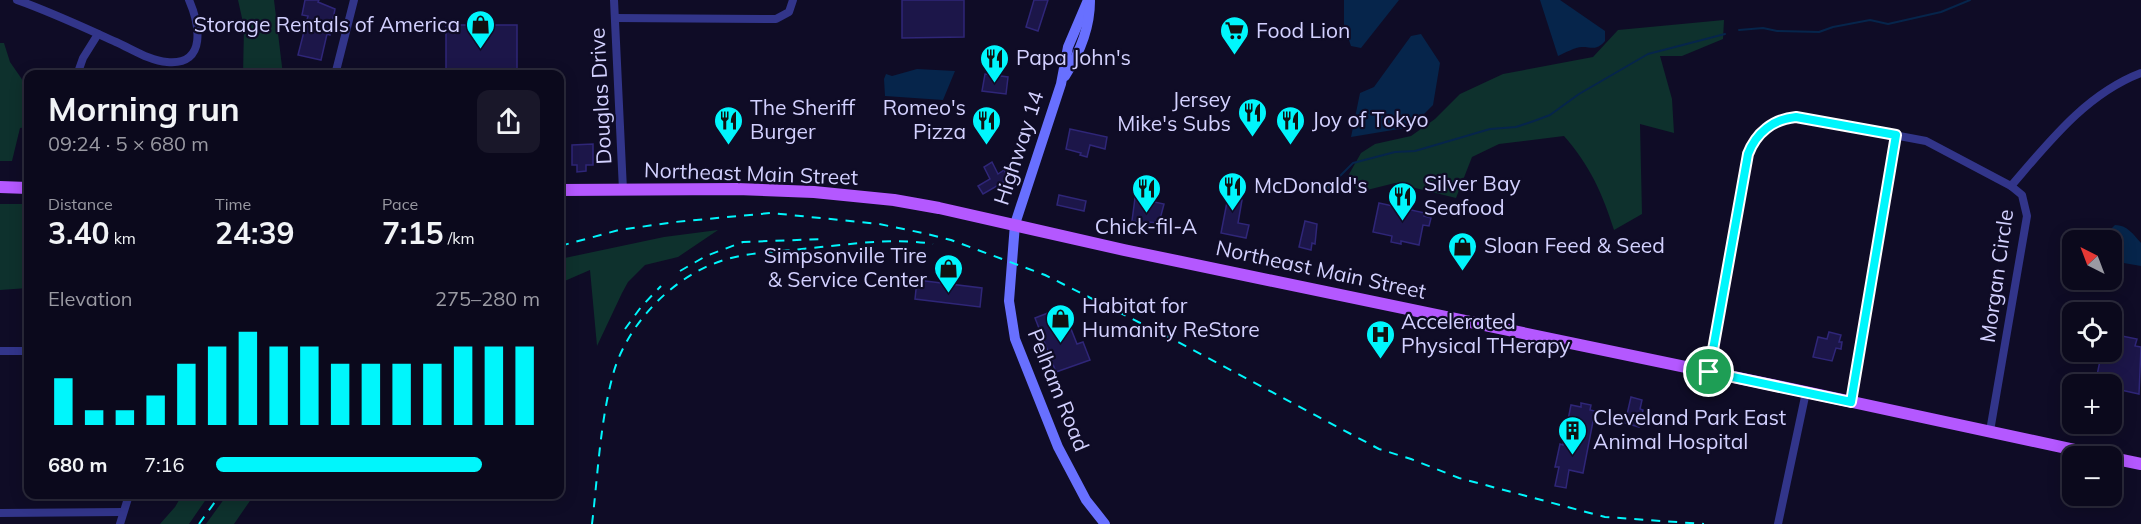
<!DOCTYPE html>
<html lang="en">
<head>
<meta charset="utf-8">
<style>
  :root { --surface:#0b091c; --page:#191729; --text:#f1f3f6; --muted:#9a9aa3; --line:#2b2a3b; --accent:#00f6fc }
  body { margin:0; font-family:Mulish,sans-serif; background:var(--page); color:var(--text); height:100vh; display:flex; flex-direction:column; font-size:22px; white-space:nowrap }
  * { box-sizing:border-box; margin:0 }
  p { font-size:20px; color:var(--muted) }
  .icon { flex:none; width:33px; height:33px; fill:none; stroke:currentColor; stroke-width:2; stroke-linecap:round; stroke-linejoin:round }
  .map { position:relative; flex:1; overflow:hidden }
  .panel { position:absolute; left:24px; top:70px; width:540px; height:429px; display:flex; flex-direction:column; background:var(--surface); border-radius:12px; box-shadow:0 3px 15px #0003,0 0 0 2px var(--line) }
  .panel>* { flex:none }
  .needle { width:39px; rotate:318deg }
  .fabs { position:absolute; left:2062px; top:230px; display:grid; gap:12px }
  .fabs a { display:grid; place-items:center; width:60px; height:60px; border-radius:12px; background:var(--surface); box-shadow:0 3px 15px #0003,0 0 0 2px var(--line); font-size:30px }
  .pin { position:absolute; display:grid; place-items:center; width:51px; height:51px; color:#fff; margin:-26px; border:3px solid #fff; border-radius:50%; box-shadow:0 2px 6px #0007 }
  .round { display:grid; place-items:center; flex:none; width:63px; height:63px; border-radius:12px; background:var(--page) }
  .head { display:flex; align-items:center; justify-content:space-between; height:102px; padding:0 24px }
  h1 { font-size:33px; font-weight:700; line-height:45px }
  .metrics { display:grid; grid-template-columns:repeat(3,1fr); gap:9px; height:102px; padding:6px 24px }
  .metrics div { display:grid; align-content:center }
  .metrics b { font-size:30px; font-weight:700 }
  .metrics small { font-size:16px; font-weight:400 }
  .metrics p { font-size:16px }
  .chart { height:168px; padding:12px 24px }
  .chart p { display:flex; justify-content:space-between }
  .chart svg { width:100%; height:108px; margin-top:6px; stroke:var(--accent); stroke-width:6 }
  ul { padding:0 24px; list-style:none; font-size:20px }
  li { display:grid; grid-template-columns:96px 72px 1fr; align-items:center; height:45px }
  li i { height:15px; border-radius:8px; background:var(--accent) }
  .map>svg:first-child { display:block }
</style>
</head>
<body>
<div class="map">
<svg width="2141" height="524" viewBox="0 0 2141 524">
  <rect width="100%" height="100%" fill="#0f0c26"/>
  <g fill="#0e312d">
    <path d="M238,0H274L283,75H243L244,27Z"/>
    <path d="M1724,20L1723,39L1682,56H1660L1672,99L1674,133L1640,124L1642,214L1614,230C1602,192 1590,166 1564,136L1499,144L1472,157L1456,198L1395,183L1359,192L1348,176L1361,153L1375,144L1411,136L1435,119L1460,94L1503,74L1593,57L1618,30Z"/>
    <path d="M0,43H4L10,62L28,88V127L20,128L12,161H0Z"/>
    <path d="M0,204H28V288L0,290Z"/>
    <path d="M718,230L678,257L645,265L628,282L622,293L597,346L590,270L560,283V259L664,237Z"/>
    <path d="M182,495H209L189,524H160L175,507Z"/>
    <path d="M227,495H254L234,524H206Z"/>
  </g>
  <g fill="#06254b">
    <path d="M1344,0H1399L1361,48L1351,46L1344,26Z"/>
    <path d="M1540,0H1560L1605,31V41C1596,51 1593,47 1582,47C1575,47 1565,53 1558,56Z"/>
    <path d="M1421,34L1440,63L1433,105L1411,127L1351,137L1360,93L1374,87L1411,36Z"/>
    <path d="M917,69L955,71L943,100L885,96L884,79L886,74L892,76Z"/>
    <path d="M2115,225C2127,225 2133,234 2141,243V266L2112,261V240H2106L2110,230Z"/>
  </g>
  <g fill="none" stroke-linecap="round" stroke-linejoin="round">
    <g stroke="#06254b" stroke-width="2">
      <path d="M1739,30L1763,28L1777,31L1819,32L1833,27L1870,20L1888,24L1941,12L1970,0"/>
      <path d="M1324,192L1353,163L1395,152L1415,151L1490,129L1516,127L1534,121L1550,115L1579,94L1648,54L1725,34"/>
    </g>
  </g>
  <g fill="#1c1649" stroke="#2f2678" stroke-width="1.5">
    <path d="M305,0H319L318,2L335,9L330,35L327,34L321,60L298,55L308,16L302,15Z"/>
    <path d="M902,0H964V37L902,38Z"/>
    <path d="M1034,0H1048L1038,31L1026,27Z"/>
    <rect x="446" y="25" width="71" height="50"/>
    <path d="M985,74L1008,77L1006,94L982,91Z"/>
    <path d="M1070,129L1107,137L1105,149L1090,145L1087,157L1080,155L1081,153L1066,149Z"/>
    <path d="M593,144V165H586V171L577,172V165H572V145Z"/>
    <path d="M992,162L998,174L1004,170L1009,179L983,194L978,186L990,179L984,167Z"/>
    <path d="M1059,195L1086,201L1084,211L1057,205Z"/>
    <path d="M1228,197L1242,200L1238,223L1249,225L1246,238L1221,233Z"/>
    <path d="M1135,198L1164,204L1159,223L1149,222V224L1132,221Z"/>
    <path d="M1379,203L1425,213L1424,216L1431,218L1429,226L1423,225L1419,245L1401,241V244L1391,242L1392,236L1373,232Z"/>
    <path d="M1305,221L1317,224L1315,244L1312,243L1311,250L1299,247Z"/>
    <path d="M917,280L982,288L980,307L915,299Z"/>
    <path d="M1053,311L1059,328L1069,324L1077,344L1083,342L1090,360L1056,372L1035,318Z"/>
    <path d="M1829,332L1841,335L1839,342H1842L1841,349L1836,348L1832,361L1813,357L1818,337L1827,339Z"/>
    <path d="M2112,334L2137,339L2135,346L2141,347L2139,394L2116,389L2117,384L2096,380L2102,351H2112Z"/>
    <path d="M1631,397L1642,400L1640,409L1643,410L1639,427L1625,423Z"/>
    <path d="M1581,403L1591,405L1590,410L1595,411L1583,473L1569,470L1566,488L1555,486L1559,467H1555L1560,444L1563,445L1571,405L1581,407Z"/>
  </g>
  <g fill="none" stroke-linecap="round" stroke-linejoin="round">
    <g stroke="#32358a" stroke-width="8">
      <path d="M17,0C51,12 83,27 116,42C132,49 150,61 167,62C208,66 199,23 189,0"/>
      <path d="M614,0L623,190"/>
      <path d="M615,18L776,19L789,12L793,0"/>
      <path d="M77,75L83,58L98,34"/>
      <path d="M335,75L354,0"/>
      <path d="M2011,186C2049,142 2086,94 2141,73"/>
      <path d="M0,351H28"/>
      <path d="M1709,372L1747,160L1754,142L1769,126L1785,119L1803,118L1926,141L2011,186L2022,195L2027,216L1990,431"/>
      <path d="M1851,402L1887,182L1896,135"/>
      <path d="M0,513L123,512"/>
      <path d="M120,524L129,495"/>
      <path d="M1778,524L1806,392"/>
    </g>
    <g stroke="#6870ff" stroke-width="10">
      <path d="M1088,0L1068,47L1061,84L1015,224L1009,301L1015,339L1058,447L1086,500L1105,524"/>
      <path d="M1065,76C1079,54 1090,28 1090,1"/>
    </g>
    <g stroke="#b458ff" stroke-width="12">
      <path d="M0,187L28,188"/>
      <path d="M560,190L737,189L814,192L894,200L939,208L1124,250L1806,392L2103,456"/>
      <path d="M2112,458L2141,464"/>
    </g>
    <g stroke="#00f6fc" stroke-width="2" stroke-dasharray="9 8" stroke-linecap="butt">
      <path d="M560,246L619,230L675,222L771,213L879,224L923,233L951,240L1045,275L1178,342L1379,449L1411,459L1459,478L1605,517L1704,524"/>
      <path d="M680,271L706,256L743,242L823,239"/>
      <path d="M625,329L641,307L661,286"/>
      <path d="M199,524L220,495"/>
      <path d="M592,524C598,474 600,420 614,371C629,322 673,277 721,261C747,252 775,252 802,249C846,245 890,237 933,244"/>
    </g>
  </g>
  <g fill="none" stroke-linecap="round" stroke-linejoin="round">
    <defs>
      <path id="route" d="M1796,117L1896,135L1851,402L1709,372L1748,154C1756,133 1773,119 1796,117Z"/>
    </defs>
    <use href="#route" stroke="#fff" stroke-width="12"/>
    <use href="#route" stroke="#00f6fc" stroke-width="8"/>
  </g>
  <defs>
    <symbol id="shop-pin" viewBox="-11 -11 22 30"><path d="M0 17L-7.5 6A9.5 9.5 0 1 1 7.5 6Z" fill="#00f6fc" stroke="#0f0c26"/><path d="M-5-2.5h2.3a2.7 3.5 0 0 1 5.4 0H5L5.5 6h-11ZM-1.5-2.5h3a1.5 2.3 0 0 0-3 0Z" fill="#111"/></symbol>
    <symbol id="supermarket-pin" viewBox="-11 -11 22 30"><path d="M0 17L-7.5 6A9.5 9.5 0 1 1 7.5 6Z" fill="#00f6fc" stroke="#0f0c26"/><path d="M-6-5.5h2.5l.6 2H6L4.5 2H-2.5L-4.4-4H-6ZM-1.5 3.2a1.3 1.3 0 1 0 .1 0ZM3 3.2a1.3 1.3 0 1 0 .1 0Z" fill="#111"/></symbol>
    <symbol id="restaurant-pin" viewBox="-11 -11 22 30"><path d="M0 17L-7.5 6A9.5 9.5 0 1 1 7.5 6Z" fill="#00f6fc" stroke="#0f0c26"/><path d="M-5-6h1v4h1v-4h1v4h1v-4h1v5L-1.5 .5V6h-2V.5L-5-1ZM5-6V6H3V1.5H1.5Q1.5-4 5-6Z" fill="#111"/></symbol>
    <symbol id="hospital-pin" viewBox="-11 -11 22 30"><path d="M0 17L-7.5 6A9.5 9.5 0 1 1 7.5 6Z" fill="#00f6fc" stroke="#0f0c26"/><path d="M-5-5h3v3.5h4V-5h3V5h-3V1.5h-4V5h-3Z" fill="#111"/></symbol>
    <symbol id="building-pin" viewBox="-11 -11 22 30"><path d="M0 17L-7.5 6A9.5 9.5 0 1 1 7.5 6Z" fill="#00f6fc" stroke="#0f0c26"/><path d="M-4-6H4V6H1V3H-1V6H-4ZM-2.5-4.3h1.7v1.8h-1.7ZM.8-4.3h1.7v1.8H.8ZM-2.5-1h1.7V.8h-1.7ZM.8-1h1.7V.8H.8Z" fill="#111"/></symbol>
  </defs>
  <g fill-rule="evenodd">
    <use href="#shop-pin" x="464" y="8" width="33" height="45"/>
    <use href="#supermarket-pin" x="1218" y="14" width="33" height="45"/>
    <use href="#restaurant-pin" x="978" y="42" width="33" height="45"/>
    <use href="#restaurant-pin" x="1236" y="96" width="33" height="45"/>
    <use href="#restaurant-pin" x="712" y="104" width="33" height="45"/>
    <use href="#restaurant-pin" x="970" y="104" width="33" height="45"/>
    <use href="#restaurant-pin" x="1274" y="104" width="33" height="45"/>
    <use href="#restaurant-pin" x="1216" y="170" width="33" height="45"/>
    <use href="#restaurant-pin" x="1130" y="172" width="33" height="45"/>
    <use href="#restaurant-pin" x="1386" y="180" width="33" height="45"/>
    <use href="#shop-pin" x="1446" y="230" width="33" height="45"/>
    <use href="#shop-pin" x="932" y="252" width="33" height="45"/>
    <use href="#shop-pin" x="1044" y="302" width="33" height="45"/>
    <use href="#hospital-pin" x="1364" y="318" width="33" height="45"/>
    <use href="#building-pin" x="1556" y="414" width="33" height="45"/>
  </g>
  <g text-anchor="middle" stroke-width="4.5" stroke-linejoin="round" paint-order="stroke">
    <g font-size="21" fill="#d3d1ff" stroke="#0f0c26" text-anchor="start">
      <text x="460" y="32" text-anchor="end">Storage Rentals of America</text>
      <text x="1256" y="38">Food Lion</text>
      <text x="1016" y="65">Papa John's</text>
      <text x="1231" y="107" text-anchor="end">Jersey<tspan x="1231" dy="24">Mike's Subs</tspan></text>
      <text x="750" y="115">The Sheriff<tspan x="750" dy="24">Burger</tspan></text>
      <text x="966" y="115" text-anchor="end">Romeo's<tspan x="966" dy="24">Pizza</tspan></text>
      <text x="1312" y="127">Joy of Tokyo</text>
      <text x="1424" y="191">Silver Bay<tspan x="1424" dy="24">Seafood</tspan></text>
      <text x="1254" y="193">McDonald's</text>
      <text x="1146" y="234" text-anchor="middle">Chick-fil-A</text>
      <text x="1484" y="253">Sloan Feed &amp; Seed</text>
      <text x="927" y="263" text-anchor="end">Simpsonville Tire<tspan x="927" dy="24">&amp; Service Center</tspan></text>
      <text x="1082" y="313">Habitat for<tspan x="1082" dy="24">Humanity ReStore</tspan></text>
      <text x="1401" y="329">Accelerated<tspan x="1401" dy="24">Physical THerapy</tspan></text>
      <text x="1593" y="425">Cleveland Park East<tspan x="1593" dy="24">Animal Hospital</tspan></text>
    </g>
    <g font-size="21" fill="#d3d1ff" stroke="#0f0c26">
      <text transform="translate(601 96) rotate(-93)" y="7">Douglas Drive</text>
      <text transform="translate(1019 148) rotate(-72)" y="7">Highway 14</text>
      <text transform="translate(751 174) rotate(2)" y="7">Northeast Main Street</text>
      <text transform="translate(1321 270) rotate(12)" y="7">Northeast Main Street</text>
      <text transform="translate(1997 276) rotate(-82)" y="7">Morgan Circle</text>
      <text transform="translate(1058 390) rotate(68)" y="7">Pelham Road</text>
    </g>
  </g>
</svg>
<div class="fabs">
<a><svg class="needle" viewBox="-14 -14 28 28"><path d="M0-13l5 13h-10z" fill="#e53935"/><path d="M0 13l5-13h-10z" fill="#9a9aa3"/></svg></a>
<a><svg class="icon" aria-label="locate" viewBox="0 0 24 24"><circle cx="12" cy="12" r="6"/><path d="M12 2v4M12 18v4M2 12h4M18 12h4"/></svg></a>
<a>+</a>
<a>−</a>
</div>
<div class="pin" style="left:1709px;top:372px;background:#1e9e55"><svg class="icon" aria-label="arrive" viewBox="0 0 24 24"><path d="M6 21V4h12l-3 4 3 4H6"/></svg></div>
<section class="panel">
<div class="head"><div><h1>Morning run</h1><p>09:24 · 5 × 680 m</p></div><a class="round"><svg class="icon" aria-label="share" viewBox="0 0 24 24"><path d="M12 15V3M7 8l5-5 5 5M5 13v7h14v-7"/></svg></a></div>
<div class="metrics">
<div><p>Distance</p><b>3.40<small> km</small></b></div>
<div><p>Time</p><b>24:39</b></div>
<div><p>Pace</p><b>7:15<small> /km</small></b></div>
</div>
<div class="chart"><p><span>Elevation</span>275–280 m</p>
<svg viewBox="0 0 160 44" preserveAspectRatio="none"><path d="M5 44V25M15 44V38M25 44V38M35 44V32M45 44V19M55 44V12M65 44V6M75 44V12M85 44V12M95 44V19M105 44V19M115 44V19M125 44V19M135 44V12M145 44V12M155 44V12"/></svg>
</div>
<ul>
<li><b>680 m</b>7:16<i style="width:82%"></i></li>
</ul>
</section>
</div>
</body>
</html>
